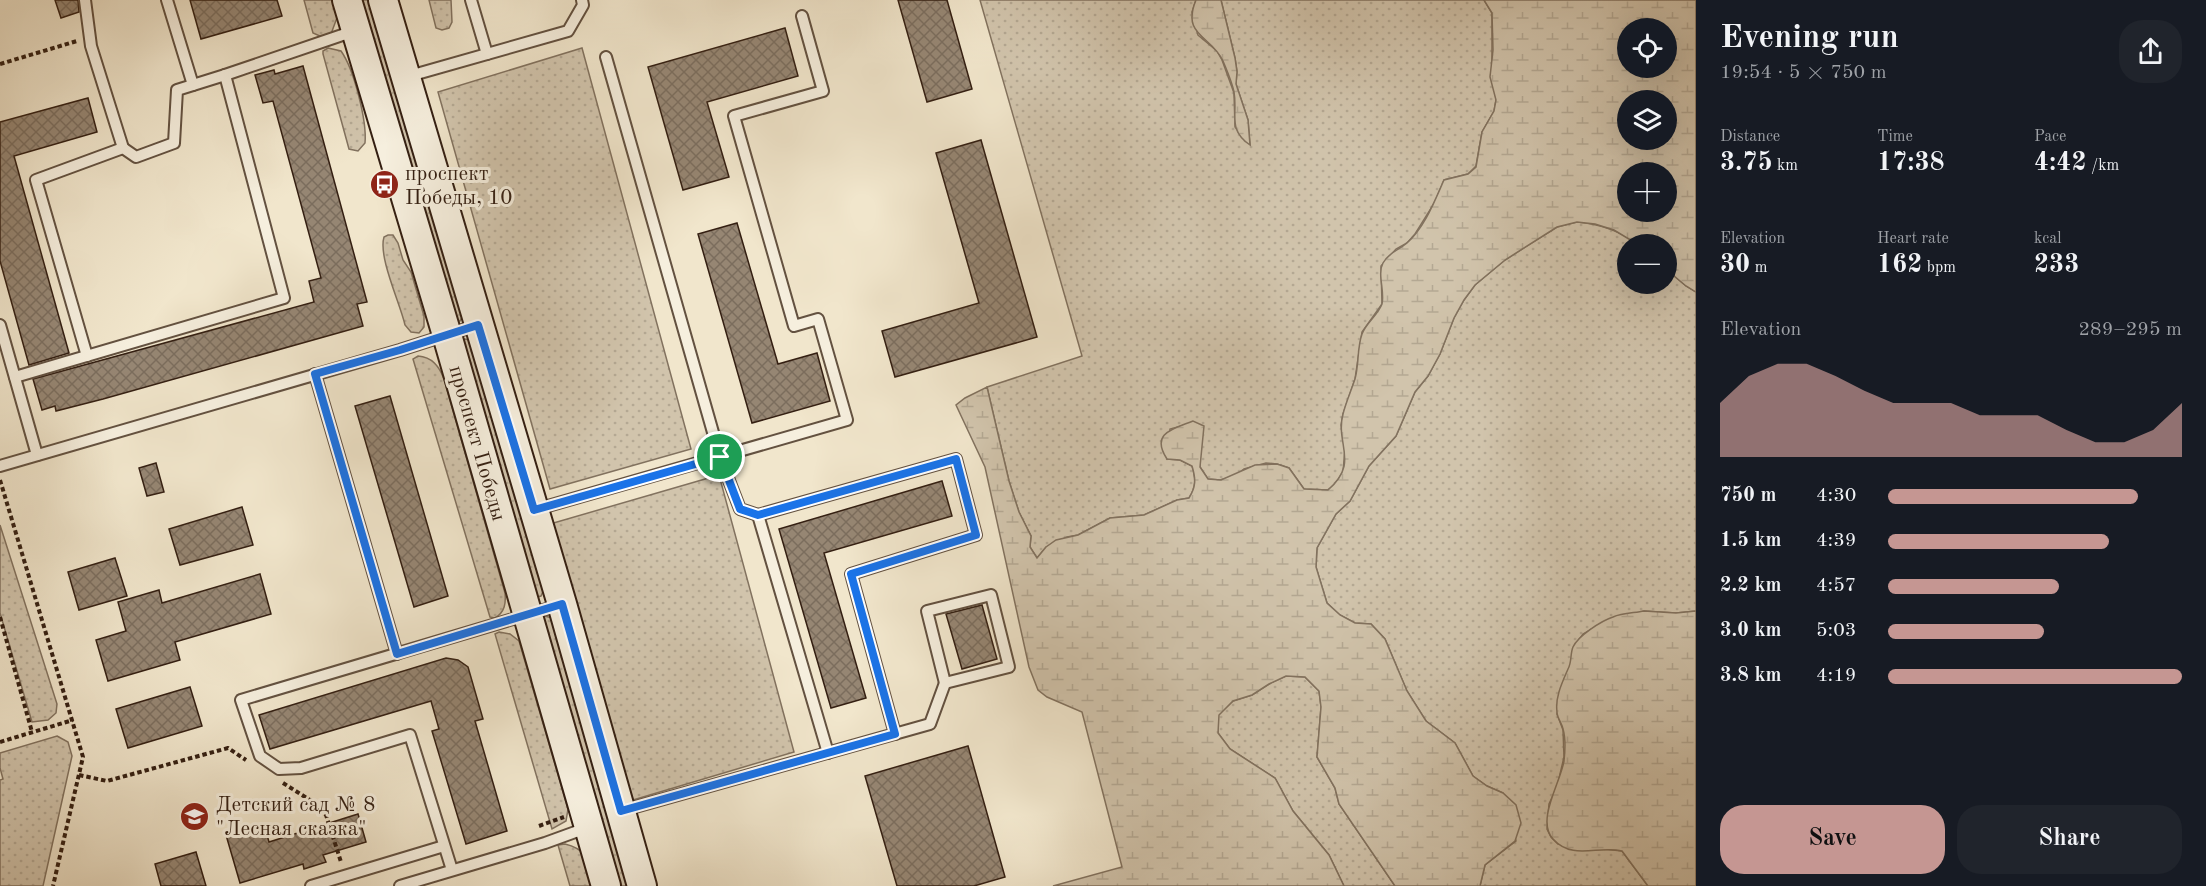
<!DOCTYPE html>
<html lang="en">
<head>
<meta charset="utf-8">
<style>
  :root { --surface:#171b24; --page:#20242c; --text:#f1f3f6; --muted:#9ea1a6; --accent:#c59692 }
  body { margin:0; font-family:"Old Standard TT",serif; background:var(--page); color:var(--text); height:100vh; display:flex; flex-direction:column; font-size:22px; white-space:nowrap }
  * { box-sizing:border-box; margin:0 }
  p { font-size:20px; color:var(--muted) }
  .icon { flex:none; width:33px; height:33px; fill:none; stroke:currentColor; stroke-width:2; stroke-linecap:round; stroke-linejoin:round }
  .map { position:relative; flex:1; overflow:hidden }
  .side { display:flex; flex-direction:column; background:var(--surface); width:510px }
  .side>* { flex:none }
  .buttons { position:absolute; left:1617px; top:18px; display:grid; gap:12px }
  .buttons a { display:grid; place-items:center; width:60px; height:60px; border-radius:50%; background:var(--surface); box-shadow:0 6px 24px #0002; font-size:30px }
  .pin { position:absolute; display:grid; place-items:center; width:51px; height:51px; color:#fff; margin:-26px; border:3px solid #fff; border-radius:50%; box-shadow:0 2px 6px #0007 }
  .round { display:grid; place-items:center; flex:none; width:63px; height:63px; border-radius:24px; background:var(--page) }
  .headline { display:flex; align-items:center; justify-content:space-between; height:102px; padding:0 24px }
  h1 { font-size:33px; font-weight:600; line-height:45px }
  .metrics { display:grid; grid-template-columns:repeat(3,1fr); gap:9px; height:102px; padding:6px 24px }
  .metrics div { display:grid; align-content:center }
  .metrics b { font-size:26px; font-weight:600 }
  .metrics small { font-size:16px; font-weight:400 }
  .metrics p { font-size:16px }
  .chart { height:168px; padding:12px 24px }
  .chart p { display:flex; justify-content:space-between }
  .chart svg { width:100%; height:108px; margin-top:6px; fill:var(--accent); opacity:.7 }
  .cta { display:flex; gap:12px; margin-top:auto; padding:12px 24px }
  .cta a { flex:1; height:69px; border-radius:24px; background:var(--accent); color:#111; font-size:24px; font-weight:600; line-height:69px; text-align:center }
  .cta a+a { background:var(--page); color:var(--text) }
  ul { padding:0 24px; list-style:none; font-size:20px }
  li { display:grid; grid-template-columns:96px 72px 1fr; align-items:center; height:45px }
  li i { height:15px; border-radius:8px; background:var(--accent) }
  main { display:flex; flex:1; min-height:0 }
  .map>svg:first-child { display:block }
</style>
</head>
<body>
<main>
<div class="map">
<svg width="1696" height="886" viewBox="0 0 1696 886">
  <defs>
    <pattern id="grass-dots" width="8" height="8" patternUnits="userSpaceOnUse" patternTransform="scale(1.5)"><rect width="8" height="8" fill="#d1c4ac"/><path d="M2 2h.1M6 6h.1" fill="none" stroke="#b4a893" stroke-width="1.8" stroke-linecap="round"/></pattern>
    <pattern id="wetland-marsh" width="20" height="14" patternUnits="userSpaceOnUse" patternTransform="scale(1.5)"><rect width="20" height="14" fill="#d1c4ac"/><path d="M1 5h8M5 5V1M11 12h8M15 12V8" fill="none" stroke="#b4a893"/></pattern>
    <pattern id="building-cross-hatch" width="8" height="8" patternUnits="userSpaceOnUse" patternTransform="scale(1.5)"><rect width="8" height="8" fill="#968673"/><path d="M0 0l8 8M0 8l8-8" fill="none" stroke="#7b6d5d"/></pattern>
  </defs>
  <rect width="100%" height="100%" fill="#f1e6cc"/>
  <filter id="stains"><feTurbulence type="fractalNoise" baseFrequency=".00333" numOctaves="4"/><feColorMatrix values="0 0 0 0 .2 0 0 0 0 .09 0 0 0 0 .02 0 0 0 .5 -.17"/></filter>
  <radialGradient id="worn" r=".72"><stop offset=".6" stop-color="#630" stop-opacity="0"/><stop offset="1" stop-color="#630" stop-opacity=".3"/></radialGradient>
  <g fill="url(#grass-dots)" stroke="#82725f" stroke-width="1.5">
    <path d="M304,0H334L338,15L331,34L322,37L313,33Z"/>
    <path d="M359,0H372L462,317L460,321H457Z"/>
    <path d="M429,0H451L452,22L449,28L442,30L436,28Z"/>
    <path d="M980,0H1196L1192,12L1198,35L1217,51L1222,60L1234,93L1235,127L1250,144L1248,120L1236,84L1237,71L1235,58L1221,0H1484L1492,13V61L1496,100L1494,111L1482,132L1476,166L1468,174L1444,180L1435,202L1415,234L1407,243L1396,249L1381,266L1382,304L1362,332L1355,379L1343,414L1341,425L1345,448L1343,472L1336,483L1328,490L1304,489L1289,468L1277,464L1266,463L1244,469L1235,476L1220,480L1208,479L1200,467V454L1181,426L1170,429L1167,459L1180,460L1192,466C1196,479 1196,487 1189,498L1177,500L1144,515L1110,518L1078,535L1067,537L1046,547L1037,558L1030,547L1031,536L1019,512L1009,481L987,387L1082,356Z"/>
    <path d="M328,48L341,51C354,69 367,121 365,143L358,151L349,149L323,54V51Z"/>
    <path d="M582,48L691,449L550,489L438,92Z"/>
    <path d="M1577,222C1600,224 1619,230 1637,244H1628V284H1666L1667,270L1686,286L1696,292V611L1676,613L1644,611L1597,626L1583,634L1573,648L1571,665L1564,679L1557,714L1563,730L1564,757L1557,787L1549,804L1547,829L1551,837L1558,844L1622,851L1648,886H1480L1485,865L1516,841L1503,793L1487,786L1473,776L1455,743L1426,721L1407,691L1385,639L1371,624L1355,623L1340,615L1327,603L1316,567L1317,548L1336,514L1350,501L1369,466L1396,436L1415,392L1428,376L1440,354L1454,318L1464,300L1475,285L1505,260L1557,227Z"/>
    <path d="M388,235H393L398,243L403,260L411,272L424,316V327L419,333L411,332L405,325C400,303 378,257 384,237Z"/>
    <path d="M464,339L471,340L544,589L541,596L537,597L461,341Z"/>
    <path d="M418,356C432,357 439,366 444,379L505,593C506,603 505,612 495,618L490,617L413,359Z"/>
    <path d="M719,475L794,752L633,800L550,524Z"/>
    <path d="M0,525L57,704L56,713L48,720L32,722L0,613Z"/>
    <path d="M544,616L553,618L632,886H616L542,617Z"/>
    <path d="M499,632L510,634L519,641L568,809L566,821L552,829L495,634Z"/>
    <path d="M1286,676L1305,677L1319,691L1321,707L1317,757L1335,788L1339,804L1395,886H1344L1329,855L1293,811L1275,778L1230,749L1218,733V715L1233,701L1252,695L1269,684Z"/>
    <path d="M57,736L68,742L72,756L43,886H0V780L3,779L0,768V753Z"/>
    <path d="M565,844C590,850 588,864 596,886H570L558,845Z"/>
  </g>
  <g fill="url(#wetland-marsh)" stroke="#82725f" stroke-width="1.5" fill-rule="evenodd">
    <path d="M1196,0H1221L1235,58L1237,72L1236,84L1248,120L1250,145C1227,129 1238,115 1234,92C1232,82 1227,71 1223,61C1211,35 1181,36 1196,0Z"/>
    <path d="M1484,0H1696V292L1686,286L1667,270L1666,244H1637L1614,230L1595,224L1577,222L1557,227L1505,260L1475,285L1464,300L1454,318L1440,354L1428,376L1415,392L1396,436L1369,466L1350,501L1336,514L1317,548L1316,567L1327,603L1340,615L1355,623L1371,624L1385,639L1407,691L1426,721L1455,743L1473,776L1487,786L1503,793L1516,805L1521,823L1515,841L1485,865L1480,886H1395L1339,804L1335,788L1317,757L1321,707L1319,691L1305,677L1286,676L1269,684L1252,695L1233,701L1219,715L1218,733L1230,749L1275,778L1293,811L1329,855L1344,886H1053L1122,867L1082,712L1047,697L1038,690L1029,667L985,467L956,405L965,398L987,387L1009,481L1019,512L1031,536L1030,547L1037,558L1046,547L1056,540L1078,535L1110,518L1144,515L1177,500L1189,498C1196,487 1196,479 1192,466L1180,460L1167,459C1150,433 1173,429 1193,421L1204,426L1200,467L1208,479L1221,480L1255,465L1277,464L1289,468L1304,489L1328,490C1360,462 1335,445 1343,414C1346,402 1351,391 1355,379C1359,365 1357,348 1362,334C1366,323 1378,315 1382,304C1385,291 1377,274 1383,263C1389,252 1399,250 1407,243C1425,227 1435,200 1444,180L1468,174L1476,167L1482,132L1494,111L1496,100L1490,77L1493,50L1492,13ZM1666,28V68H1628V28ZM1666,100V140H1628V100ZM1628,172H1666V212H1628Z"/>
    <path d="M1644,611L1676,613L1696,611V886H1648L1622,851C1598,845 1573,861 1553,839C1536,820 1560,784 1564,761C1565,752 1566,739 1563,729C1562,723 1557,718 1557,712C1555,697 1562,683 1568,669C1572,662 1570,654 1573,647C1578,636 1601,621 1613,617C1622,613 1634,613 1644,611Z"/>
  </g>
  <g fill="url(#building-cross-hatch)" stroke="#341f12" stroke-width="1.5">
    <path d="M55,0H78L79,12L61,18Z"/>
    <path d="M190,0H277L282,16L201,39Z"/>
    <path d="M898,0H947L972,89L927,102Z"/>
    <path d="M785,28L798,76L707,102L729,177L683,190L648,67Z"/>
    <path d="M303,66L367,302L357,304L363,326L103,399L56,411L55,406L42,410L33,379L314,302L309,281L321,278L273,101L263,103L255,75L274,70L275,74Z"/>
    <path d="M88,98L97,132L14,156L69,353L29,365L0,261V122Z"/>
    <path d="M981,140L1037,337L895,377L882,331L979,303L936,153Z"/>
    <path d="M737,223L778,364L817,353L830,401L752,423L698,234Z"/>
    <path d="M390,396L448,596L414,607L355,406Z"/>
    <path d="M156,463L164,492L147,496L139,468Z"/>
    <path d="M942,481L952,516L824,553L866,698L831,708L779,529Z"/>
    <path d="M242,507L253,545L180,565L169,529Z"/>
    <path d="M115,558L127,596L79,610L68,572Z"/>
    <path d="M260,574L271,614L175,642L180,660L108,681L96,640L126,631L118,602L159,590L162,603Z"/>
    <path d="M982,605L997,659L962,669L946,614Z"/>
    <path d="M446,658L458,660L468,667L483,719L475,721L507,831L466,844L432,731L439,729L431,701L270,749L259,715Z"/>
    <path d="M190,687L202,726L128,748L116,709Z"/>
    <path d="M968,746L1005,877L974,886H897L865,776Z"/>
    <path d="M358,814L366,842L323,855L326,862L304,869L303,864L240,883L226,835L264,824L269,842Z"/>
    <path d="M196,852L206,886H161L155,864Z"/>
  </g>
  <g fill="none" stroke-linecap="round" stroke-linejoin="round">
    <defs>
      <g id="service">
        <path d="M85,0L91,46L123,148"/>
        <path d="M167,0L193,85"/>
        <path d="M471,0L487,54"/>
        <path d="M606,57L720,457L740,509L758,515"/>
        <path d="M406,77L568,31L583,5L582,0"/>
        <path d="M0,325L37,455"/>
        <path d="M87,356L36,180L123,148L136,157L174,143L177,90L225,75"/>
        <path d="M315,374L397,654"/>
        <path d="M15,377L284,298L225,75L354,31"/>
        <path d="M0,466L400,350L478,325"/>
        <path d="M534,510L847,420L818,319L794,326L734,116L823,91L802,16"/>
        <path d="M991,595L1009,667L945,683L927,611Z"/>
        <path d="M828,753L758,515L956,459L976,535L851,574L895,734"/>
        <path d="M621,811L930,724L945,683"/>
        <path d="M452,870L410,735L301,768L279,769L260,756L241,700L560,605"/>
        <path d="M311,886L444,846"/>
        <path d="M400,886L545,843L589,827"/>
      </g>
      <g id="secondary">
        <path d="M347,0L447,335L606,886"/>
        <path d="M383,0L562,604L642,886"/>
      </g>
    </defs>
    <use href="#service" stroke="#635140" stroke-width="14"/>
    <use href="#secondary" stroke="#341f12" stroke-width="32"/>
    <g stroke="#341f12" stroke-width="4" stroke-dasharray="4.5 3" stroke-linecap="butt">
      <path d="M0,64L77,41"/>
      <path d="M0,480L83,757L53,886"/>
      <path d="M0,617L32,732"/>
      <path d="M0,742L73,720"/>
      <path d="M79,775L107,781L228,748L246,760"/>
      <path d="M283,783L313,802L326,815L341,862"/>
      <path d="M539,826L564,817"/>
    </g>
    <use href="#service" stroke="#f6efde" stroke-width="10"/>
    <use href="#secondary" stroke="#f6efde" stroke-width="28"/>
  </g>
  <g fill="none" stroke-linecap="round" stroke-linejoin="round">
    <defs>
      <path id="route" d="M478,325L534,510L720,457L740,509L758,515L956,459L976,535L851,574L895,734L621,811L562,604L397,654L315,374L400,350Z"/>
    </defs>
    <use href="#route" stroke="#fff" stroke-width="12"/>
    <use href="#route" stroke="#1a73e8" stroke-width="8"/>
  </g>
  <defs>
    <symbol id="bus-disc" viewBox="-11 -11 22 22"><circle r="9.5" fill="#8f2418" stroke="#f6efde"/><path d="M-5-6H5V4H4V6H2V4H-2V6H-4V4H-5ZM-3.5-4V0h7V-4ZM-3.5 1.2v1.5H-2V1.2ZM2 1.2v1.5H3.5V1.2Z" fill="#fff"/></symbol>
    <symbol id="school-disc" viewBox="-11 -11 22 22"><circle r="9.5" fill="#8f2418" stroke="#f6efde"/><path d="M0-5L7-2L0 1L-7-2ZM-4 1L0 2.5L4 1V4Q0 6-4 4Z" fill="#fff"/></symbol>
  </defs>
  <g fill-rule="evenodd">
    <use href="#bus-disc" x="368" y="168" width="33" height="33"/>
    <use href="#school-disc" x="178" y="800" width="33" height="33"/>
  </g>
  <g text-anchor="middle" stroke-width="6" stroke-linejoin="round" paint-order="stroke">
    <g font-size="21" fill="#341f12" stroke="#f6efde" text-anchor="start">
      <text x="405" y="180">проспект<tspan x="405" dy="24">Победы, 10</tspan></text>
      <text x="216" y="811">Детский сад № 8<tspan x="216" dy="24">"Лесная сказка"</tspan></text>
    </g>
    <g font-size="21" fill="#341f12" stroke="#f6efde">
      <text transform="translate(478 443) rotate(74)" y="7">проспект Победы</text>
    </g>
  </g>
  <rect width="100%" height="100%" filter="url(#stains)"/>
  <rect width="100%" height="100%" fill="url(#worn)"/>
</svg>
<div class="buttons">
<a><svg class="icon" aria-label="locate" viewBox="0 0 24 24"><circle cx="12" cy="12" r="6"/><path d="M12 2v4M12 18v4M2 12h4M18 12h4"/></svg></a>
<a><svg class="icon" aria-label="layers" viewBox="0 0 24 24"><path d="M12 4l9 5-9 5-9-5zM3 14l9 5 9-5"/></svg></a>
<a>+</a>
<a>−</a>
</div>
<div class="pin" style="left:720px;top:457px;background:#1e9e55"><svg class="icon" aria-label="arrive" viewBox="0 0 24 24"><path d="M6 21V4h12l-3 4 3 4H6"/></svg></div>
</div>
<section class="side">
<div class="headline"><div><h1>Evening run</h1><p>19:54 · 5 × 750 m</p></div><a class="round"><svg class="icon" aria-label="share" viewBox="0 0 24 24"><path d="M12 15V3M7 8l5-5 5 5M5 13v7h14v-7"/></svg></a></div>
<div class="metrics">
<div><p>Distance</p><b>3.75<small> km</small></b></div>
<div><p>Time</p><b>17:38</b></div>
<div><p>Pace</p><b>4:42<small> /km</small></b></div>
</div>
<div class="metrics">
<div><p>Elevation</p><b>30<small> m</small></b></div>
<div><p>Heart rate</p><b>162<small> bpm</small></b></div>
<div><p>kcal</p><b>233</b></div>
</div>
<div class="chart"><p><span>Elevation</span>289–295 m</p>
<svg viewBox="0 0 160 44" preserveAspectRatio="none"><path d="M0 44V22L10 11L20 6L30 6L40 11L50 17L60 22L70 22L80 22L90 27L100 27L110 27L120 33L130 38L140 38L150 33L160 22V44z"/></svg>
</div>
<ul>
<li><b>750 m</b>4:30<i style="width:85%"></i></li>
<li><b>1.5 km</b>4:39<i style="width:75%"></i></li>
<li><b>2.2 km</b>4:57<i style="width:58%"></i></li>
<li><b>3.0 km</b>5:03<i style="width:53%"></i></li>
<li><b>3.8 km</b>4:19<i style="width:100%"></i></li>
</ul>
<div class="cta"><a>Save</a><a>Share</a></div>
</section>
</main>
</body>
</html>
